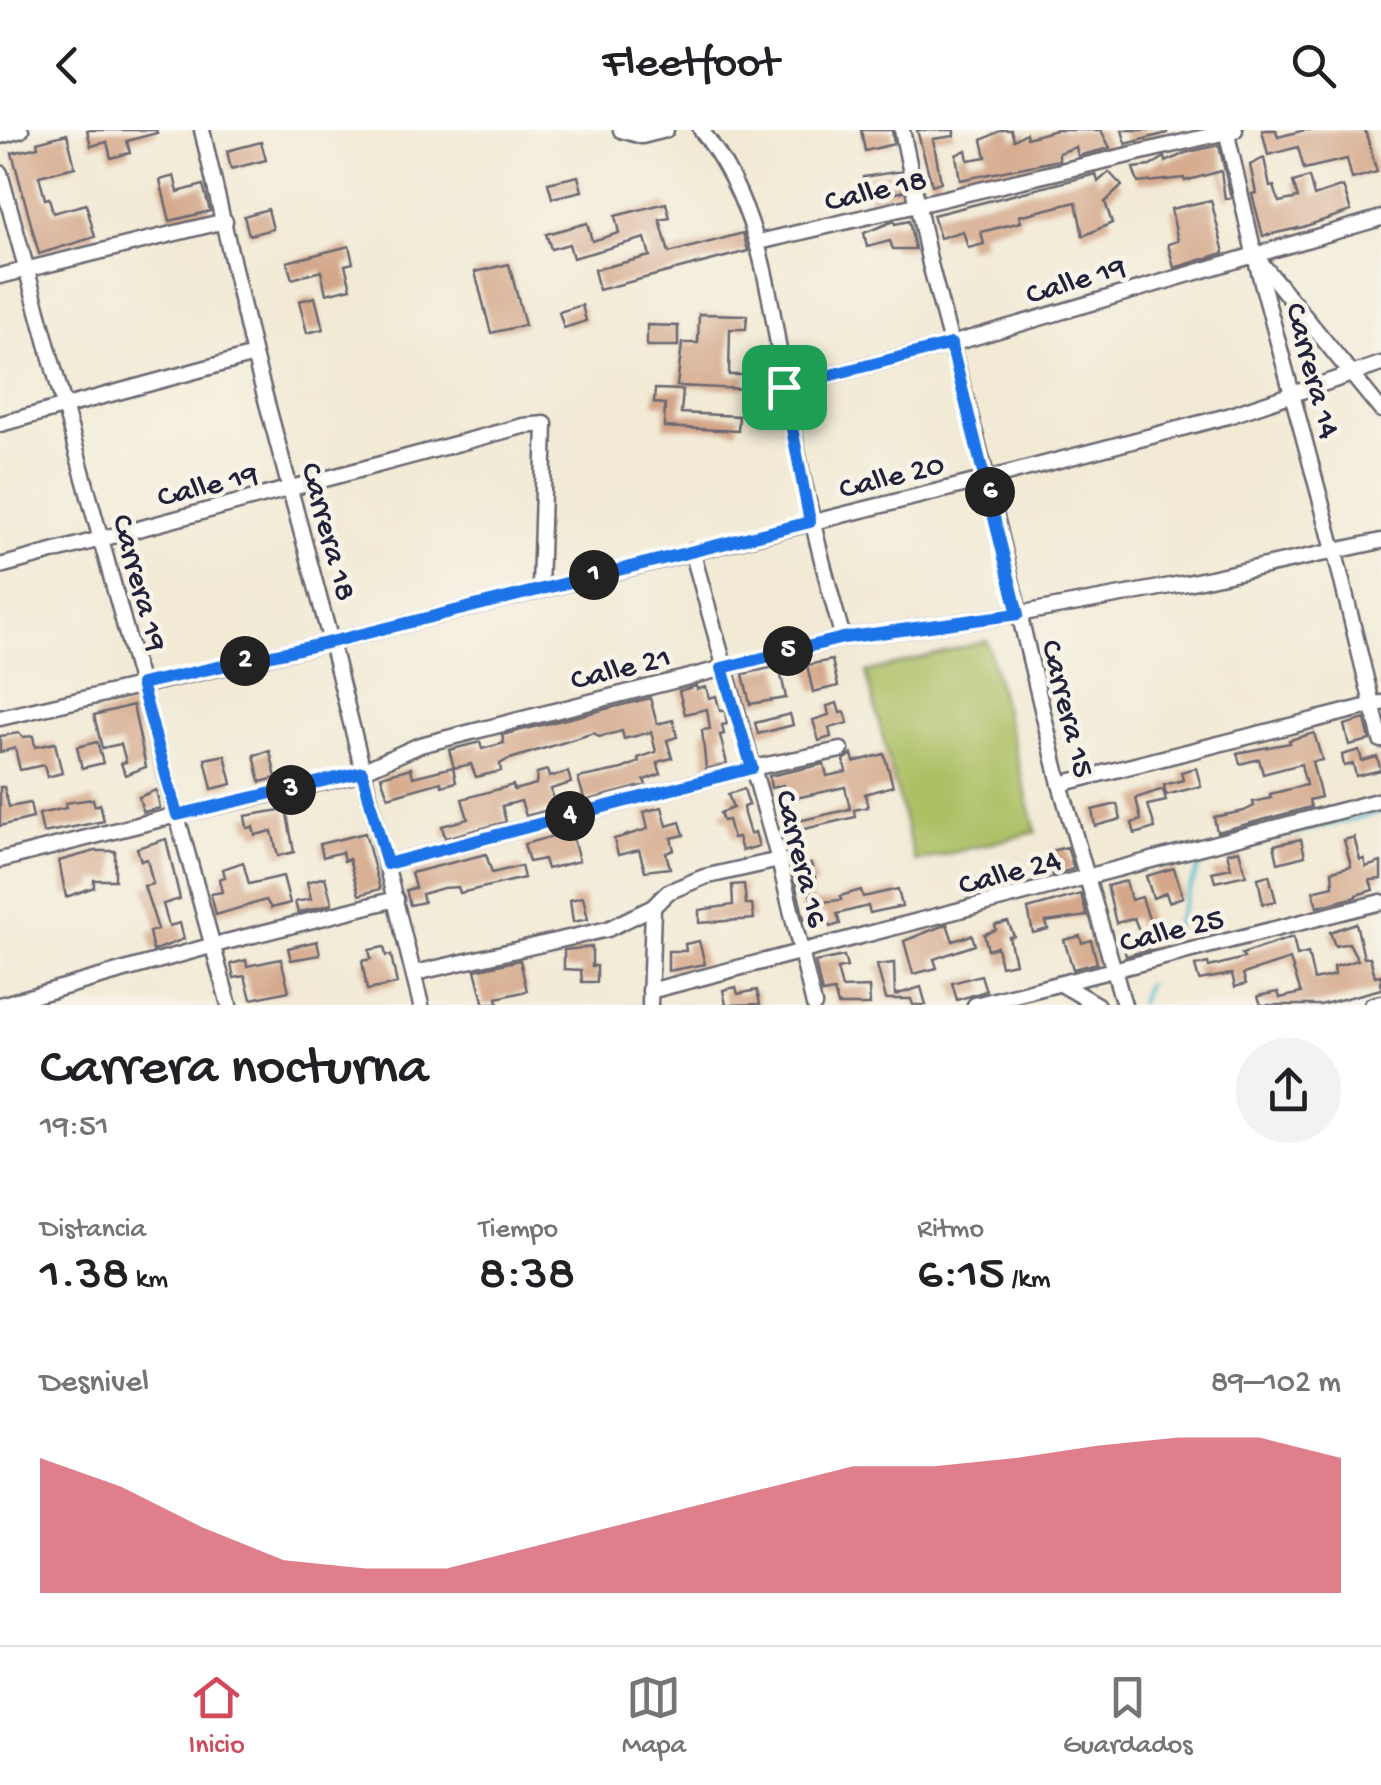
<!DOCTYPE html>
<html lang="es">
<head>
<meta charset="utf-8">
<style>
  :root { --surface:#fff; --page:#f2f2f2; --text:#202124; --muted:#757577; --line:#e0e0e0; --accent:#d1495b }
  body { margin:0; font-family:"Gochi Hand",sans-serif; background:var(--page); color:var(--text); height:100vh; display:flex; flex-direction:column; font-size:38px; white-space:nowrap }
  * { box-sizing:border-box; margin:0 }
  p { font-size:32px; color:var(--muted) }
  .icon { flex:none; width:55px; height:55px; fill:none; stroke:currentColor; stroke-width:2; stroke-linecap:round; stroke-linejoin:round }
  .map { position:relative; height:875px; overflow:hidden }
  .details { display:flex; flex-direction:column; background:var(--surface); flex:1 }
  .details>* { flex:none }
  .pin { position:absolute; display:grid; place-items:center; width:85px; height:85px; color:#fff; margin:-42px; border-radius:20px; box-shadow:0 5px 15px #0006 }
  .km { position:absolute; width:50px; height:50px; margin:-25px; border-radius:50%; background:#222; color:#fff; font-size:28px; line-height:50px; text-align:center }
  .round { display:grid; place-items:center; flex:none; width:105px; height:105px; border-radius:52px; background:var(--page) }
  .overview { display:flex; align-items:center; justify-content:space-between; height:170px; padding:0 40px }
  h1 { font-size:55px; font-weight:600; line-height:75px }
  .figures { display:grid; grid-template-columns:repeat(3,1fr); gap:15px; height:170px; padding:10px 40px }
  .figures div { display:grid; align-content:center }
  .figures b { font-size:50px; font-weight:600 }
  .figures small { font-size:28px; font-weight:400 }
  .figures p { font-size:28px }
  .chart { height:280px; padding:20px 40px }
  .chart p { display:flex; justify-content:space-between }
  .chart svg { width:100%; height:180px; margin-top:10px; fill:var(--accent); opacity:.7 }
  header { display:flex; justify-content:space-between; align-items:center; height:130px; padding:0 40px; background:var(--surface); font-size:45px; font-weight:600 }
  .menu { display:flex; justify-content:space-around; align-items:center; height:140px; border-top:2px solid var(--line); background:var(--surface); font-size:28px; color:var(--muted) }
  .menu a { display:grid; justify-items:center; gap:5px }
  .menu .on { color:var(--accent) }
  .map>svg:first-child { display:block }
</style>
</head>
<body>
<header><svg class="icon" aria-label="back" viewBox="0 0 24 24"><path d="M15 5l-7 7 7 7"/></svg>Fleetfoot<svg class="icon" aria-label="search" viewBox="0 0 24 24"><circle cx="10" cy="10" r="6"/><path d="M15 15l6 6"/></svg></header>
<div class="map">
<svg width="1381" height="875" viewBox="0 0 1381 875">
  <rect width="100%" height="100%" fill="#f7f3e8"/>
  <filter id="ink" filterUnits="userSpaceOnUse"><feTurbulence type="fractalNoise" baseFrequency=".01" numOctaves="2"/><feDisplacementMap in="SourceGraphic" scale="20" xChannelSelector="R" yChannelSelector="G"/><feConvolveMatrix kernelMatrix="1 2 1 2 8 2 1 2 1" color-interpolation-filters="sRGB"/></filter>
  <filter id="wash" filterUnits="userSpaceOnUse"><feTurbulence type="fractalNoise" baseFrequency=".0048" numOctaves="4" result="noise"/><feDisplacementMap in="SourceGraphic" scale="40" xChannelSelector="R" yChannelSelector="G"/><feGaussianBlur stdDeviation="2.25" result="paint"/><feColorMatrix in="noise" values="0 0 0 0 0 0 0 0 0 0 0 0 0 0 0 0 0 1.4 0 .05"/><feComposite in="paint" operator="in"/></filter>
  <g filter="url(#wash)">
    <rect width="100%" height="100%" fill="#f2ead5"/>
    <path fill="#acbf63" stroke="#67704f" stroke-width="2.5" d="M987,511L1036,702L915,732L866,542Z"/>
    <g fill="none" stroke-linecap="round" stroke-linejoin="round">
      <g stroke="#54bdd2" stroke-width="4">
        <path d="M1167,816L1203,726L1381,682"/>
        <path d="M1139,875L1147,854"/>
      </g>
    </g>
    <g id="blocks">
      <g fill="#d4a78a">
        <path d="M87,0H156L157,3L127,11L130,23L111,28L107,12L91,16Z"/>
        <path d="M861,0H892L894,14L865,21Z"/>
        <path d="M917,0H954V6L933,9L941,52L932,55Z"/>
        <path d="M1002,0H1011L1014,10L1026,3L1027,8L1056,0H1101L1110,18L1078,26L1076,17L1059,23V30L960,50L956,25L966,20L968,30L986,27L982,10Z"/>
        <path d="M1122,0H1167V3L1126,14Z"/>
        <path d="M1262,0H1276L1278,7L1305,0H1365L1377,42L1352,49L1347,29L1304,39L1298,17L1268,25Z"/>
        <path d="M67,4L75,37L39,46L45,69L49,68L53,83L86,74L95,107L39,124L12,23L38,17L37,12Z"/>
        <path d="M261,12L266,30L231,39L227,21Z"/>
        <path d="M1219,15L1231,68L1225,69L1221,41L1185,51L1184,48L1138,53L1133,38L1150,36L1165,27L1166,32L1185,23Z"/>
        <path d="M1264,28L1270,57L1274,56L1279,72L1298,68L1293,52L1309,47L1314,66L1343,56L1351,81L1303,97L1263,106L1252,64L1256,63L1250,35Z"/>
        <path d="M895,42H900L904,61L869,69L863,47Z"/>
        <path d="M1109,42L1122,56L1105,72L1112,93L1083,106L1076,72L1019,86L1021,92L981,102L984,114L968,118L963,101L940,108L933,85L1096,44L1098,52Z"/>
        <path d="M174,46L178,62L203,55L210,81L170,91L160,50Z"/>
        <path d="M578,46L582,61L552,68L548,53Z"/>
        <path d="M1211,70L1224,123L1174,138L1168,114L1178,111L1171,79Z"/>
        <path d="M666,73L670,88L660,90L669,123L743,103L748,121L599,160L594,140L650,126L645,108L573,128L569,114L551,119L546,104L587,93L592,111L619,103L615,86Z"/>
        <path d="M268,79L273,99L249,105L244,86Z"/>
        <path d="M894,91L895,94L909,91L915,119H893L890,111L867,117L864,103Z"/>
        <path d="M349,116L353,133L345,135L351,158L326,164L321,141L292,149L287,132Z"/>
        <path d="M509,134L525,195L491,203L475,142Z"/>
        <path d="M315,167L323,199L307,203L299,171Z"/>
        <path d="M582,175L586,191L564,198L559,182Z"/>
        <path d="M699,184L747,185L746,199H730L729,245H745L744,259L677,256L682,213H698Z"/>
        <path d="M647,195L678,196V216H647Z"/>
        <path d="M655,259L683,260L681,283L739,286L738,301L664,297L665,274L654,273Z"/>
        <path d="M832,530L838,556L813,562L807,535Z"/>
        <path d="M779,536L786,568L750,574L743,544Z"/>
        <path d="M696,556L697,559L706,557L709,568L716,566L720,581H725L727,594L722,595L724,604L720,605L727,634L706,639L702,600L710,599L707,579L685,584L679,561Z"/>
        <path d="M650,568L657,594L673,590L677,607L667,610L672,628L657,632L661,644L644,650L646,655L585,671L578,648L622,639L639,632L638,628L656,622L651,602L624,609L622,601L599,607L594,603L507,630L500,634L501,641L476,647L471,634L454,638L449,620L480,612L482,619L504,613L502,605Z"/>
        <path d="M837,573L840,583L845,582L848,593L829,598L831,607L819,611L813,590L829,585L827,576Z"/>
        <path d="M133,575L146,637L125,645L121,633L126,632L121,614L102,618L94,585Z"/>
        <path d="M790,584L793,595L758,604L755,593Z"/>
        <path d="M1365,589L1370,610L1349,615L1344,595Z"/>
        <path d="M19,603L23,607L33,606L35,617L55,613L62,643L47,647L44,635L20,640L15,618L0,622V606Z"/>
        <path d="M1314,603L1322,630L1312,632L1321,667L1309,670L1311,677L1217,702L1214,687L1244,681L1254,676L1253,672L1271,668L1270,664L1306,655L1301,634L1263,644L1259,629L1240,634L1237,623L1290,613L1289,610Z"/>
        <path d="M97,612L103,633L82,638L77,617Z"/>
        <path d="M1359,620L1362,631L1377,627L1381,640L1356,646L1353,634L1344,636L1342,625Z"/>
        <path d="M270,621L276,648L260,652L254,625Z"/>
        <path d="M852,624L854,632L884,624L893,656L865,664L868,677L854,680L855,687L796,701L794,692L850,679L845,657L787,670L783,655L771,658L769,646L824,634L827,646L846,642L844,630Z"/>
        <path d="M225,625L232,654L212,659L205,629Z"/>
        <path d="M453,637L456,652L442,656L441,652L388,667L381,646L411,638L413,647Z"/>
        <path d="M1196,638L1201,656L1166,665L1164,655L1183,650L1181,642Z"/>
        <path d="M547,640L549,647L568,642L571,653L551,659L556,678L526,686L521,671L502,676L506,692L445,708L442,696L468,689L462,669L513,655L514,660L536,654L537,643Z"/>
        <path d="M0,657H4L9,677L30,673L33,688L0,696Z"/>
        <path d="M744,659L749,675L743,677L744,684L750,704L755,702L759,716L742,721L738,707L733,708L728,690L723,691L720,683L733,678L728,664Z"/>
        <path d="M1163,659L1166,671L1148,675L1155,698L1135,704L1132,693L1141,690L1136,668Z"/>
        <path d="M156,660L160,678L143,682L139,667Z"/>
        <path d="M93,669L95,676L100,674L104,691L43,703L39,684L66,678L65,673Z"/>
        <path d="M1117,674L1121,689L1095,696L1092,680Z"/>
        <path d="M662,677L667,696L680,692L684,705L671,708L674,720L666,723L670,738L645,741L639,720L618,725L614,709L648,699L644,682Z"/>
        <path d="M286,679L294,722L278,726L272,701L255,705L253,697L247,698L245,686Z"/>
        <path d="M571,701L579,731L547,739L544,729L529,732L524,714Z"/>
        <path d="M365,703L380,759L359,765L349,729L344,731L342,722L323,727L320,714Z"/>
        <path d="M1354,707L1360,730L1364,729L1366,737L1381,732V749L1370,750L1373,760L1356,765V767L1317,777L1313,761L1333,756L1332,741L1351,736L1344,710Z"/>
        <path d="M166,709L180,769L163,774L169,796L180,793L184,809L153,821L149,802L158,799L144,756L153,754L147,729L141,731L137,718Z"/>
        <path d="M1301,709L1305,726L1278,733L1274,715Z"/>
        <path d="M1067,717L1074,739L1053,745L1047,722Z"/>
        <path d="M1239,720L1246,745L1215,752L1212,742L1231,738L1227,723Z"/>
        <path d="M95,721H115V750H94V757L66,767L59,731Z"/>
        <path d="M486,724L492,743L521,736L524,748L460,763L458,757L443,758L422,764L424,772L410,775L406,760L415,758L411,743Z"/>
        <path d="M243,732L249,754L283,746L290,773L271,778L266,770L216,785L211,764L222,762L219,749L225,747L223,739Z"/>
        <path d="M811,734L817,754L808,756L813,773L841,770L840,766L861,760L863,767L898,759L902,776L870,783L868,776L837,784L840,794L830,797L825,783L804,789L792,739Z"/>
        <path d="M1174,738L1183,767L1169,772L1166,763L1153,768L1146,746Z"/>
        <path d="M1269,745L1276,771L1263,774L1258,748Z"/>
        <path d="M325,747L332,774L298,783L295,772L311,769L307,752Z"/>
        <path d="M999,747L1002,758L968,766L964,751Z"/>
        <path d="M1126,751L1131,770L1142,767L1152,799L1140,803L1134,788L1116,793L1107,756Z"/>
        <path d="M744,754L746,774H752L754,789L699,793V780L733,775L732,755Z"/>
        <path d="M1081,764L1087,786L1046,792L1048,799L1033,803L1028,779Z"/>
        <path d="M583,767L588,789L573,792L570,770Z"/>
        <path d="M1008,792L1014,806L1009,807L1015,833L1001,836L997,817L988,820L984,804L996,800L995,795Z"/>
        <path d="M1356,793L1364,828L1370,827L1375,846L1381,845V859L1320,875H1261L1258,866L1278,862L1280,868L1301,863L1290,829L1243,844L1246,854L1235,857L1232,844L1199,850L1195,836L1208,833L1209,837L1244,828L1242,824L1293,807L1297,826L1308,823L1314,850L1335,845L1334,837L1358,830L1349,813L1335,816L1330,802Z"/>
        <path d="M947,794L953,811L972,805L975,815L934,829L937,838L913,844L904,811Z"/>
        <path d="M1149,803L1153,819L1126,826L1122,811Z"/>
        <path d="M1080,806L1082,813L1091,810L1097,833L1073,839L1064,810Z"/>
        <path d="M317,811L320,825L291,830L288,818Z"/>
        <path d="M699,811L705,834L668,841V821H686L685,814Z"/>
        <path d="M384,817L386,826L391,825L397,854L367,860L362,831L371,829L369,820Z"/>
        <path d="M592,817V836H597V852H582L581,840L564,839V820Z"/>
        <path d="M844,826L847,837L837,839L842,858L869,857L870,875H838L834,861L822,863L815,832Z"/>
        <path d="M281,829L289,861L251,869L245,846L234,848L231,834L246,830L247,836Z"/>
        <path d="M520,830L527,861L497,868L498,873L484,875L475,840Z"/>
        <path d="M894,833L895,865L921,857L926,875H913L911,869H886L877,835Z"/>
        <path d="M981,845L986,861L957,870L952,853Z"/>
        <path d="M736,857L738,864L757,860L760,874L726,875L723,860Z"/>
      </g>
    </g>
  </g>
  <g filter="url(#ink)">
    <use href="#blocks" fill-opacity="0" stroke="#6b6871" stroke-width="2.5"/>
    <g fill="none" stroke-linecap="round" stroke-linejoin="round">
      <defs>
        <g id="minor">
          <path d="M202,0L254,225L331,512L421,875"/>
          <path d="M621,0L642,6L666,0"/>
          <path d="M701,0C768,84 771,189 791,290C805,364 822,435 843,508"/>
          <path d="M902,0L930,134L987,349L1060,654L1124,875"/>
          <path d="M1226,0L1254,123L1337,431L1381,610"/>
          <path d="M0,6L21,0"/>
          <path d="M0,43L229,875"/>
          <path d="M759,112L1235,0"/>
          <path d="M1257,128L1381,280"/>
          <path d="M0,146L225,91"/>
          <path d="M784,257L951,214L1381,88"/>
          <path d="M0,294L254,225"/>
          <path d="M692,421L779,730L814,875"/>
          <path d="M0,436L523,296L545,294L540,459"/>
          <path d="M0,588L331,512L987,349L1228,286L1381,234"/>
          <path d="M1060,654L1381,573"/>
          <path d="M0,730L177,685L351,646L420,615L843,508L1018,484L1187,453L1381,411"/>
          <path d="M387,734L752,638L841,620"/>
          <path d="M415,843L608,799L653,777L668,762L704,747L779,730"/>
          <path d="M1061,854L1097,875"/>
          <path d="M650,861L1381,670"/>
          <path d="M0,875L214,815L396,769"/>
          <path d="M650,875L653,777"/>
          <path d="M975,875L1381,772"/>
          <path d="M1372,875L1381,873"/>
        </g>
      </defs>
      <use href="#minor" stroke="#6b6871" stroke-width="19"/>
      <use href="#minor" stroke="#fff" stroke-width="14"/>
    </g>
  </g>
  <g fill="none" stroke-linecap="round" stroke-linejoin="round" filter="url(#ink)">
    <defs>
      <path id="route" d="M951,214L1018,484L843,508L722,538L752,638L387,734L362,642L177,685L141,554L331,512L810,392L784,257Z"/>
    </defs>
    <use href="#route" stroke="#fff" stroke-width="20"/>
    <use href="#route" stroke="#1a73e8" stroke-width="12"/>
  </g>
  <g text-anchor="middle" stroke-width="9" stroke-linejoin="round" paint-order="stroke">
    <g font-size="32" fill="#22223b" stroke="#f7f3e8">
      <text transform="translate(875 58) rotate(-13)" y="11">Calle 18</text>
      <text transform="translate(1075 148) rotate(-17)" y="11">Calle 19</text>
      <text transform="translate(1315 240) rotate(75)" y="11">Carrera 14</text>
      <text transform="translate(891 344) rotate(-14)" y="11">Calle 20</text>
      <text transform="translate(207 353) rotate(-14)" y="11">Calle 19</text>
      <text transform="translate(331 401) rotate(75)" y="11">Carrera 18</text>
      <text transform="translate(142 452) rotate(75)" y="11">Carrera 19</text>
      <text transform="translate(620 536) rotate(-14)" y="11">Calle 21</text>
      <text transform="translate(1070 578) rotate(76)" y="11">Carrera 15</text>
      <text transform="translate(804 728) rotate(76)" y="11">Carrera 16</text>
      <text transform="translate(1009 740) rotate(-15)" y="11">Calle 24</text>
      <text transform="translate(1171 798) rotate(-14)" y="11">Calle 25</text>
    </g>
  </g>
</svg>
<div class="pin" style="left:784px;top:257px;background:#1e9e55"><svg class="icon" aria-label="arrive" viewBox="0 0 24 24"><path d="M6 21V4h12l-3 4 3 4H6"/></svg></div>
<b class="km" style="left:594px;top:445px">1</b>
<b class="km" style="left:245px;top:531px">2</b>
<b class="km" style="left:291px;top:660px">3</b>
<b class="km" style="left:570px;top:686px">4</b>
<b class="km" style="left:788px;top:521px">5</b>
<b class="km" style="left:990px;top:362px">6</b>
</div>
<section class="details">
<div class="overview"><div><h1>Carrera nocturna</h1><p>19:51</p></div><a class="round"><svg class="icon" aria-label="share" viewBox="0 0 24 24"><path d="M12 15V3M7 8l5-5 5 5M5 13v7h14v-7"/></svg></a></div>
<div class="figures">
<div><p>Distancia</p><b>1.38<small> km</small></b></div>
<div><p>Tiempo</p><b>8:38</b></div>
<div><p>Ritmo</p><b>6:15<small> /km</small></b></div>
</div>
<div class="chart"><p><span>Desnivel</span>89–102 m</p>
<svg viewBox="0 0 160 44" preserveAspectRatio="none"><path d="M0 44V11L10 18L20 28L30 36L40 38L50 38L60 33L70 28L80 23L90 18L100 13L110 13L120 11L130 8L140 6L150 6L160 11V44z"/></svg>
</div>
</section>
<nav class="menu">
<a class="on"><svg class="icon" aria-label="home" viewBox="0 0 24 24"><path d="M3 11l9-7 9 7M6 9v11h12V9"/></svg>Inicio</a>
<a><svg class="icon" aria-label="map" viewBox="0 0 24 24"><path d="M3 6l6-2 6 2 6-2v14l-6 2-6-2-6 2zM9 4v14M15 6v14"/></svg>Mapa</a>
<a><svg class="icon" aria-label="saved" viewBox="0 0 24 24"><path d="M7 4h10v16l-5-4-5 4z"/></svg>Guardados</a>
</nav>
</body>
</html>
